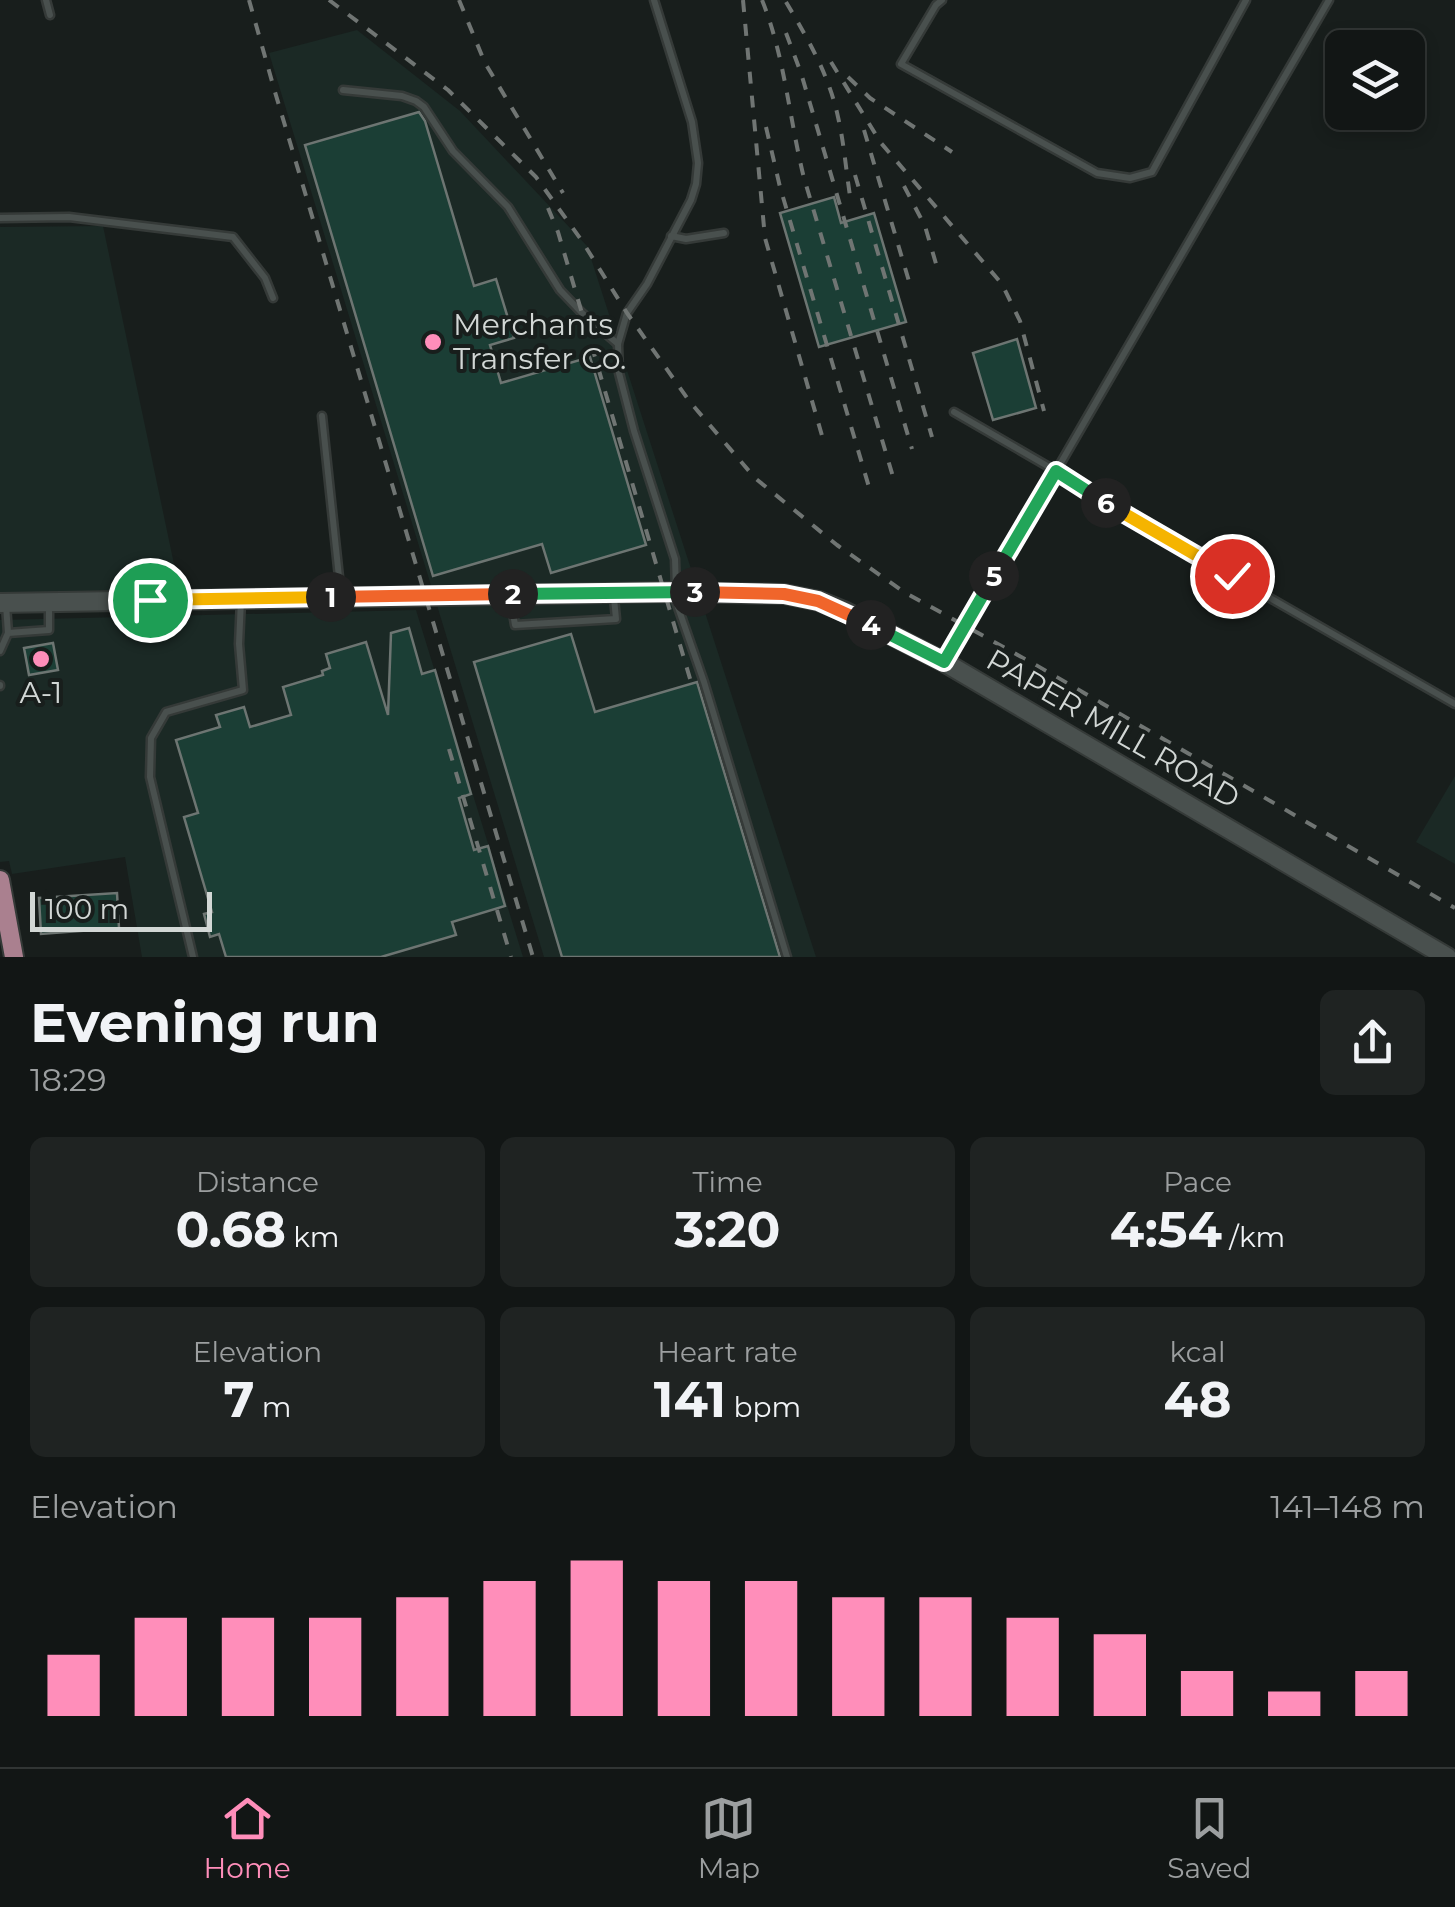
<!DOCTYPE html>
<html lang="en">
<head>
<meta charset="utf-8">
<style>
  :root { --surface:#121615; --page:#1f2322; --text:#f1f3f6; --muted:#9c9fa0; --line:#313534; --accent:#ff8eba }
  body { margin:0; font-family:Montserrat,sans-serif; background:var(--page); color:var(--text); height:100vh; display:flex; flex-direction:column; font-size:38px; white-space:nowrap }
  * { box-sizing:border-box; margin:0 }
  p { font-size:32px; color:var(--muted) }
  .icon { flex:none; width:55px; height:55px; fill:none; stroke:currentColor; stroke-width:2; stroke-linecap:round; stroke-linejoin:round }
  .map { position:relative; height:957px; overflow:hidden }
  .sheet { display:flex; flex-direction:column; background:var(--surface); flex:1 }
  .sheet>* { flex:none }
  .controls { position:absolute; left:1325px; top:30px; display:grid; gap:20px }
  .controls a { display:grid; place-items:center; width:100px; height:100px; border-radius:15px; background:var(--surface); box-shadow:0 5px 15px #0003,0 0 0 2px var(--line); font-size:50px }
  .scale { position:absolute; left:30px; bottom:25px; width:182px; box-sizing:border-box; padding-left:10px; border:5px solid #d2d7d5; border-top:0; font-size:28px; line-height:35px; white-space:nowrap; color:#d2d7d5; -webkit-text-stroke:8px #181e1c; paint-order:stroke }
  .pin { position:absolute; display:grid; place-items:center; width:85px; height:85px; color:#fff; margin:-42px; border:5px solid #fff; border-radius:50%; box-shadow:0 2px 10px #0007 }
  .km { position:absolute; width:50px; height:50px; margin:-25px; border-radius:50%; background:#222; color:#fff; font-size:28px; line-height:50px; text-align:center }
  .round { display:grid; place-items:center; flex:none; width:105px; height:105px; border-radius:15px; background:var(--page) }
  .head { display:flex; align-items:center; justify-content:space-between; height:170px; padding:0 30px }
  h1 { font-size:55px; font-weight:700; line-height:75px }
  .figures { display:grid; grid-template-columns:repeat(3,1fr); gap:15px; height:170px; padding:10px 30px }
  .figures div { display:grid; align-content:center; border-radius:15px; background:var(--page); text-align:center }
  .figures b { font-size:50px; font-weight:700 }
  .figures small { font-size:28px; font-weight:400 }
  .figures p { font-size:28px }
  .chart { height:280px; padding:20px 30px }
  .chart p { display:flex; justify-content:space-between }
  .chart svg { width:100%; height:180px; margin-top:10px; stroke:var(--accent); stroke-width:6 }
  .dock { display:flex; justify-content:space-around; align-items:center; height:140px; border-top:2px solid var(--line); background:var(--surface); font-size:28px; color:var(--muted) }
  .dock a { display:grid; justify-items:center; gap:5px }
  .dock .active { color:var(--accent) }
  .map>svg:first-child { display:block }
</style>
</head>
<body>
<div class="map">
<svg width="1455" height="957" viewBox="0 0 1455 957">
  <rect width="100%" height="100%" fill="#181e1c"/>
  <g fill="#1b2925">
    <path d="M357,30L460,111L587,246L816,957H544L269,53Z"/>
    <path d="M103,226L179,588L0,594V227Z"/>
    <path d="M416,610L523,957H142L125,857L12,874L9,861L0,862V620Z"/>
    <path d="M1455,776V864L1416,842Z"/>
  </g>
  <g fill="#1b3e35" stroke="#6d7572" stroke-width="2.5">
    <path d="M419,112L425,121L474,286L496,279L514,338L490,345L501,383L590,357L646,545L551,573L542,544L433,576L305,145Z"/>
    <path d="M834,197L841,223L874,213L906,322L819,347L780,213Z"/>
    <path d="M1017,339L1036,408L993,420L973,353Z"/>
    <path d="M409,628L422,674L435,670L471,794L459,798L474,850L488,846L505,906L452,922L456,935L381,957H226L219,934L210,937L204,914L212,912L184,817L198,813L176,740L220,727L216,715L244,707L250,727L291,715L283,687L323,675L322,671L330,668L326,654L366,642L388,715L391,633Z"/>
    <path d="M571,634L595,712L697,682L780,957H562L474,662Z"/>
    <path d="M53,643L58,670L29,675L24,648Z"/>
    <path d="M117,893L119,928L41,934L39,898Z"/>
  </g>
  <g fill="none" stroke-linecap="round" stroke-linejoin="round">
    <defs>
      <g id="lane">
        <path d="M46,0L50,15"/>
        <path d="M654,0L692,122L698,163L696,184L691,200L647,284L627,313L618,344L619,373L634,431L675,559L676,590"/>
        <path d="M942,0L936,5L901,64L1097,173L1130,178L1152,172L1246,0"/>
        <path d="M343,90L402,96L416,101L424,107L453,151L508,207L560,290L582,313L618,344"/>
        <path d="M0,218L69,217L233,237L265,278L273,298"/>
        <path d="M671,236L686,239L724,233"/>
        <path d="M954,412L1056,471L1120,512L1455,704"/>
        <path d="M322,416L341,596"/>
        <path d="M673,593L704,682L787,957"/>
        <path d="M510,595L515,625L616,619L614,598"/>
        <path d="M8,633L49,630V607"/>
        <path d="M0,651L8,633L6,605"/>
        <path d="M946,661L1329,0"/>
        <path d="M0,685V686"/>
        <path d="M193,957L150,777L151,738L166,712L243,690L239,644L241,600"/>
      </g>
      <path id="secondary" d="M0,603L672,592L784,594L819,601L846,612L944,662L1447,957"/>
      <path id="primary" d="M0,880L14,957"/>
    </defs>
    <use href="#lane" stroke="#353a38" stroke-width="11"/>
    <use href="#secondary" stroke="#353a38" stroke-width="22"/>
    <use href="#primary" stroke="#353a38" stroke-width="22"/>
    <use href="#lane" stroke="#49504e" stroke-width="6"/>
    <use href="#secondary" stroke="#49504e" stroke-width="18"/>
    <use href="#primary" stroke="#aa808f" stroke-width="18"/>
    <g stroke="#707573" stroke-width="4" stroke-dasharray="12 12" stroke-linecap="butt">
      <path d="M249,0L275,92L533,957"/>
      <path d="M329,0L448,90L536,177L582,241L627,313L690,402L755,478L837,545L904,592L1034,664L1455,908"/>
      <path d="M459,0L485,63L563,193"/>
      <path d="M743,0L765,238L825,446"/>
      <path d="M762,0C785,57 789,118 804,178L894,480"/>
      <path d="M786,2C808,39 829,75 838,117C844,143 846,170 850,196"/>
      <path d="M786,33L801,73L912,449"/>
      <path d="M831,62L881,143L1002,284L1020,321L1044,411"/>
      <path d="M848,77L870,98L952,152"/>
      <path d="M766,127L780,187L869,487"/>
      <path d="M864,130L911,288"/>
      <path d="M855,175L932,437"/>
      <path d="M904,186L925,226L939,274"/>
      <path d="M548,208L558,232L691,682"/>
      <path d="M449,749L511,957"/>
    </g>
  </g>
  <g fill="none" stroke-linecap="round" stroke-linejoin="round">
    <defs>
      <path id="split-1" d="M150,600L331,597"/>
      <path id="split-2" d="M331,597L513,594"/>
      <path id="split-3" d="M513,594L695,592"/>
      <path id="split-4" d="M695,592L784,594L818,601L871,625"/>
      <path id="split-5" d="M871,625L944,662L994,576"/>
      <path id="split-6" d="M994,576L1056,471L1106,503"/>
      <path id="split-7" d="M1106,503L1232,576"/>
    </defs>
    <use href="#split-1" stroke="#fff" stroke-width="20"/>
    <use href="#split-2" stroke="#fff" stroke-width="20"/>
    <use href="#split-3" stroke="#fff" stroke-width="20"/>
    <use href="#split-4" stroke="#fff" stroke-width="20"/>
    <use href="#split-5" stroke="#fff" stroke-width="20"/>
    <use href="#split-6" stroke="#fff" stroke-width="20"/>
    <use href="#split-7" stroke="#fff" stroke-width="20"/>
    <use href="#split-1" stroke="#f5b400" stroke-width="12"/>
    <use href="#split-2" stroke="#f0652b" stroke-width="12"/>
    <use href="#split-3" stroke="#22a559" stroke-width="12"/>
    <use href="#split-4" stroke="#f0652b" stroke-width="12"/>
    <use href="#split-5" stroke="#22a559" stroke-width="12"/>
    <use href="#split-6" stroke="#22a559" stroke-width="12"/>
    <use href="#split-7" stroke="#f5b400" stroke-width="12"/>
  </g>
  <g fill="#ff8eba" stroke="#181e1c" stroke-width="4">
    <circle cx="433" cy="342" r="10"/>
    <circle cx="41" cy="659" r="10"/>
  </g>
  <g text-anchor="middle" stroke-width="8" stroke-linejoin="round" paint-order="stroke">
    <g font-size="30" fill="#d2d7d5" stroke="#181e1c" text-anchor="start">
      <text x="453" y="335">Merchants<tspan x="453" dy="34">Transfer Co.</tspan></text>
      <text x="41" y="703" text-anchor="middle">A-1</text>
    </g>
    <g font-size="30" fill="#d2d7d5" stroke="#181e1c">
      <text transform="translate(1113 729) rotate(30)" y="10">PAPER MILL ROAD</text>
    </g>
  </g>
</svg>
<div class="controls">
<a><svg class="icon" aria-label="layers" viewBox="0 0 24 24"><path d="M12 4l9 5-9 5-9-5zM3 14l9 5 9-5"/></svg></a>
</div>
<div class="scale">100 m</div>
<div class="pin" style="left:150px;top:600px;background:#1e9e55"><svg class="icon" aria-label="arrive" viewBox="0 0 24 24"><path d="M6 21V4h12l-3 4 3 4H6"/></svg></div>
<div class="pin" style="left:1232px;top:576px;background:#d93025"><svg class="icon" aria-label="check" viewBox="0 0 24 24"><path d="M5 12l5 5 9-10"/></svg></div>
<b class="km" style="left:331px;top:597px">1</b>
<b class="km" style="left:513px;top:594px">2</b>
<b class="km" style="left:695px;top:592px">3</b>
<b class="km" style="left:871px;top:625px">4</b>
<b class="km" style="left:994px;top:576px">5</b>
<b class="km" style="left:1106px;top:503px">6</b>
</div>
<section class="sheet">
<div class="head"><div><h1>Evening run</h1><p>18:29</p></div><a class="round"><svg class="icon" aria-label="share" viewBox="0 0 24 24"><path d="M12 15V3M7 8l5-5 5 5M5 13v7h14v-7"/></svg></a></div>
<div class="figures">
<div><p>Distance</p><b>0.68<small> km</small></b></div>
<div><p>Time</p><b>3:20</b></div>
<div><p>Pace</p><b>4:54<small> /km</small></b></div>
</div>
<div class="figures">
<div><p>Elevation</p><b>7<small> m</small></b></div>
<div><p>Heart rate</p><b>141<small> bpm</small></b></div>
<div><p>kcal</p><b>48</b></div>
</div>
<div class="chart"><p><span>Elevation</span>141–148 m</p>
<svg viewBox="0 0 160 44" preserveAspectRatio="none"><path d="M5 44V29M15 44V20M25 44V20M35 44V20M45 44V15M55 44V11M65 44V6M75 44V11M85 44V11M95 44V15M105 44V15M115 44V20M125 44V24M135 44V33M145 44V38M155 44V33"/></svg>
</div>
</section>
<nav class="dock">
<a class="active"><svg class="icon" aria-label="home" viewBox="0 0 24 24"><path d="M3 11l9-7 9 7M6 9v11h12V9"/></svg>Home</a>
<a><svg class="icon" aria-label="map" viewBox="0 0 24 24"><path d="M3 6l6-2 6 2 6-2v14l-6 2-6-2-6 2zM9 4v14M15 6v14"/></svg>Map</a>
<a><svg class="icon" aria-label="saved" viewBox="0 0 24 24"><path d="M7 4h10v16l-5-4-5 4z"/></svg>Saved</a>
</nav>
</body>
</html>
